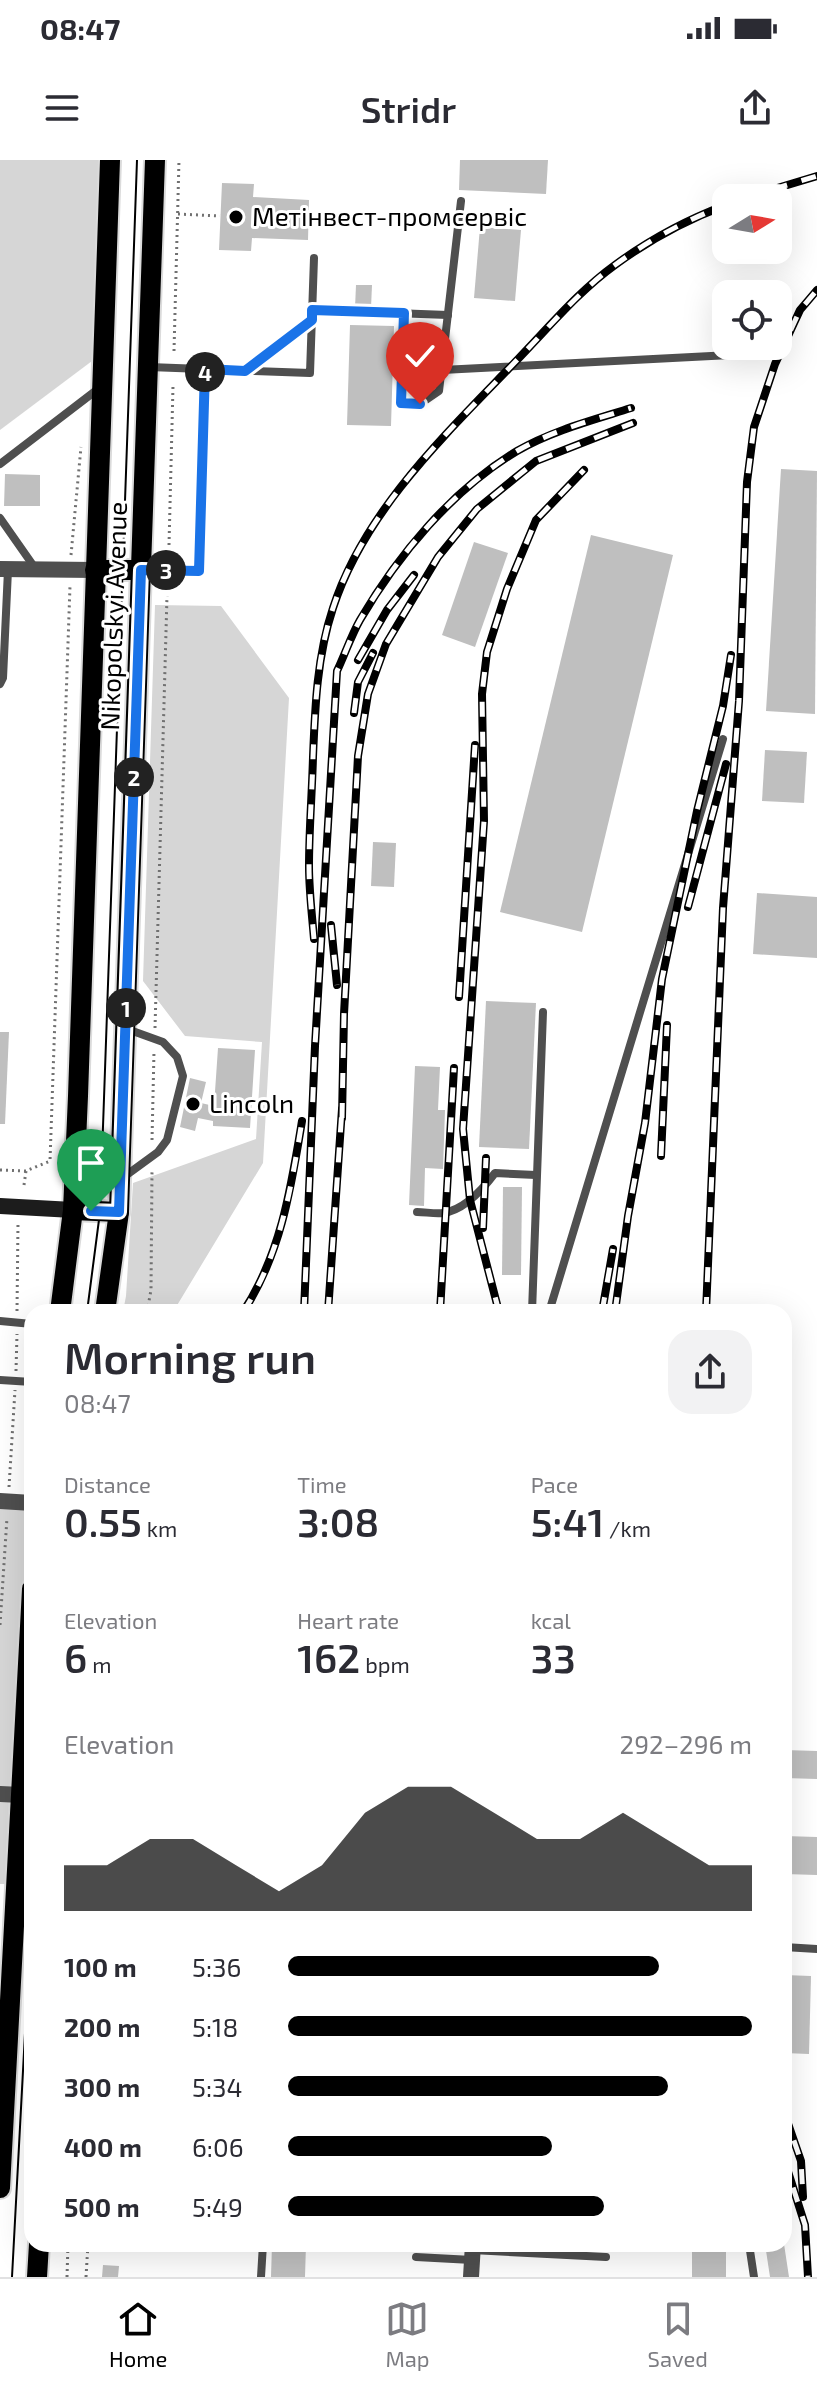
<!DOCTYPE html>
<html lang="en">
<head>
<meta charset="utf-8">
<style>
  :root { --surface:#fff; --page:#f2f2f3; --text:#2b2b33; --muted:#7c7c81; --line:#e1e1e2; --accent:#000 }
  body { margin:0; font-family:"Exo 2",sans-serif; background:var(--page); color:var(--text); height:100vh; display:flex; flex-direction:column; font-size:30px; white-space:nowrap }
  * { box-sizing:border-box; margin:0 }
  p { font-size:26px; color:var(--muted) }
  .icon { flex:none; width:44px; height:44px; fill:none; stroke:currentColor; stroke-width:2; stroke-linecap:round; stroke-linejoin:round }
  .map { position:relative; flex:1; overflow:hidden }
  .panel { position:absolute; left:24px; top:1144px; width:768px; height:948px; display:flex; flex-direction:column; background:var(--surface); border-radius:24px; box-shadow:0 8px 32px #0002 }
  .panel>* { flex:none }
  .needle { width:52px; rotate:79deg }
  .fabs { position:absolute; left:712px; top:24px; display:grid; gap:16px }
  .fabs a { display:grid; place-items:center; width:80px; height:80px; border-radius:16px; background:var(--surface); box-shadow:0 8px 32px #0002; font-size:40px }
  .pin { position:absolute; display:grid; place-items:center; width:68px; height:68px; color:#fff; margin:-82px -34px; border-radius:50% 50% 50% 0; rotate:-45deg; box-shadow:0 0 8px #0007 }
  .pin .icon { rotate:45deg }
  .km { position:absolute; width:40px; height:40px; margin:-20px; border-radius:50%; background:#222; color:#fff; font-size:22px; line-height:40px; text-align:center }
  .round { display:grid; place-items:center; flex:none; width:84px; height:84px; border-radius:24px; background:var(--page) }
  .head { display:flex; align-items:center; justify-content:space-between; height:136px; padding:0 40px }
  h1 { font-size:44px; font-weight:600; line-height:60px }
  .figures { display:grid; grid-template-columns:repeat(3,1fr); gap:12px; height:136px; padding:8px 40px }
  .figures div { display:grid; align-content:center }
  .figures b { font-size:40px; font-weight:600 }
  .figures small { font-size:22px; font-weight:400 }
  .figures p { font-size:22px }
  .chart { height:224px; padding:16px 40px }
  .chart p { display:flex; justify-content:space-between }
  .chart svg { width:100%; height:144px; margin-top:8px; fill:var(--accent); opacity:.7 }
  ul { padding:0 40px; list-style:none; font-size:26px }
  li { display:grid; grid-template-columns:128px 96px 1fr; align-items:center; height:60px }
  li i { height:20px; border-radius:10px; background:var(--accent) }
  .status { display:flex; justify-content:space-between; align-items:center; height:56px; padding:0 40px; background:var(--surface); direction:ltr }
  .status svg { height:22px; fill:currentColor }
  header { display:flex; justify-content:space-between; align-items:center; height:104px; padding:0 40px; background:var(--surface); font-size:36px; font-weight:600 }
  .dock { display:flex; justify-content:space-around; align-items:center; height:112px; border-top:2px solid var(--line); background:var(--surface); font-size:22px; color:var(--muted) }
  .dock a { display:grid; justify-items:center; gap:4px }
  .dock .active { color:var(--accent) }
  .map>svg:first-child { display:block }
</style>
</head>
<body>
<div class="status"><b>08:47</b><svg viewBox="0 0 49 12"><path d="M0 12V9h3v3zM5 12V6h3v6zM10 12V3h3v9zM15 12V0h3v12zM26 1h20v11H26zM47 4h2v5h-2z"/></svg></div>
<header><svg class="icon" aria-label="menu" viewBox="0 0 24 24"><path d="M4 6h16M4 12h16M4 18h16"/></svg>Stridr<svg class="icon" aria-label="share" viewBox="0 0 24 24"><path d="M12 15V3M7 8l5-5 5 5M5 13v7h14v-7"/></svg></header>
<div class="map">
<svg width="817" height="2117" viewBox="0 0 817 2117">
  <rect width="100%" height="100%" fill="#fff"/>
  <g fill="#d6d6d6">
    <path d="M0,0H103L96,198L0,270Z"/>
    <path d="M155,445L221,446L289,538L263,1003L173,1152H123L126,1136L133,1023L256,979L262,882L185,876L143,821Z"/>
    <path d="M0,1348L30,1349L8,1724H0Z"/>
  </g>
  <g fill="#bfbfbf">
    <path d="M460,0H548L546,34L459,30Z"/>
    <path d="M222,23L254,24L253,37L309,40L308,80L252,78L251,91L219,90Z"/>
    <path d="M480,67L521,70L515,141L474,138Z"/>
    <path d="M356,125H372L371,148H355Z"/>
    <path d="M350,165L394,166L391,266L347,265Z"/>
    <path d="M781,309L817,311L815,554L766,551Z"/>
    <path d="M5,314L40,315V346H4Z"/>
    <path d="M591,375L673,395L582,772L500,752Z"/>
    <path d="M474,382L508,393L475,487L442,475Z"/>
    <path d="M765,590L807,592L804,643L762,641Z"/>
    <path d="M373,682L396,683L394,727L371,726Z"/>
    <path d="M757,733L817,737V798L753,794Z"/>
    <path d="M486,841L536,843L529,989L479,987Z"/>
    <path d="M0,872H9L5,964H0Z"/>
    <path d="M218,888L255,890L250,968L213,966V961L198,958L195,971L180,967L190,918L206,922L201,943L214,946Z"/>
    <path d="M415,906L440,907L438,950H445L443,1009L425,1008L424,1046L409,1045Z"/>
    <path d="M503,1027H522L521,1115H502Z"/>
    <path d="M784,1590L817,1591V1619L784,1618Z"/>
    <path d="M784,1676L817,1677V1715L784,1714Z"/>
    <path d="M784,1815L811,1816L809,1894L784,1893Z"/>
    <path d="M272,2084H306L305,2117H271Z"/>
    <rect x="692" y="2084" width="34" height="33"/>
    <path d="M765,2084H784L789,2117H770Z"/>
    <path d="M103,2105L119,2106L118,2117H102Z"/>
  </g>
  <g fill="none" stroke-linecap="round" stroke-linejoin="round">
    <defs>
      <g id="primary">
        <path d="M95,410H141"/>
        <path d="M73,1050L119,1052"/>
        <path d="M60,1152L73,1050L78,936L110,0"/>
        <path d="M105,1152L119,1052L120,1020L155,0"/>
        <path d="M0,2028L32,1429"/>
        <path d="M37,2117L39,2084"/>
      </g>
    </defs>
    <use href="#primary" stroke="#dbdbdb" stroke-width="24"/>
    <g stroke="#717171" stroke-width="3" stroke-dasharray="2 4" stroke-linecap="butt">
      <path d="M178,54L220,56"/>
      <path d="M174,191L179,0"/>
      <path d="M261,199L299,170"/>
      <path d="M169,385L173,226"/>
      <path d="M71,395L81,287"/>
      <path d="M155,868L167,436"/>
      <path d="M152,980L154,891"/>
      <path d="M0,1010L26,1011L50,1001L70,426"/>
      <path d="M24,1025L26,1011"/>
      <path d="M17,1151L18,1063"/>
      <path d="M147,1152L151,1130L152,1011"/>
      <path d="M16,1211L17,1174"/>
      <path d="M9,1327L15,1230"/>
      <path d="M0,1465L7,1358"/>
      <path d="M67,2117L68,2084"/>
      <path d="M86,2117L88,2084"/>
    </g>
    <g stroke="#4f4f4f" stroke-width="8">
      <path d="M312,150L448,155"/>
      <path d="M404,153L401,243L420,244L439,231L461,41"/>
      <path d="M149,207L310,213L314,98"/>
      <path d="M442,210L750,194"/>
      <path d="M0,304L98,229"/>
      <path d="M0,358L35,408"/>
      <path d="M141,410L199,411L205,209"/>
      <path d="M0,524L3,518L8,410"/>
      <path d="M121,1019L158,992L167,980L183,916L177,897L163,882L127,869"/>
      <path d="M417,1052C425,1052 435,1054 443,1053C465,1050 483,1029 495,1013L536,1015"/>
      <path d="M532,1152L543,852"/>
      <path d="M549,1152L723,579"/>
      <path d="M0,1161L32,1164"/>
      <path d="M0,1220L32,1222"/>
      <path d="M784,1787L817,1789"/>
      <path d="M749,2084L754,2117"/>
      <path d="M472,2090L606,2097"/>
      <path d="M416,2097L472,2100"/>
      <path d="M261,2117L263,2084"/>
    </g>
    <g stroke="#4f4f4f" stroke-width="16">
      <path d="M0,409L95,410"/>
      <path d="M0,1341L32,1343"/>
      <path d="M0,1634L21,1635"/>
      <path d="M471,2117L473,2084"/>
    </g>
    <path stroke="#1c1c1c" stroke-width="16" d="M0,1046L73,1050"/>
    <use href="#primary" stroke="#000" stroke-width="20"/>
    <g stroke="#000" stroke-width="2">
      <path d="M87,1152L100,1052L137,0"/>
      <path d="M12,2117L32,1742"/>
    </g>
    <defs>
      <g id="rail">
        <path d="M744,38L817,16"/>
        <path d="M358,500L387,450L414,415"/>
        <path d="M354,553L358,522L373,493"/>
        <path d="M688,747L726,604"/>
        <path d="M331,765L337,825"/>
        <path d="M314,779C312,755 309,730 309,706C309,670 312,634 313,597C315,547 317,496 333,448C365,349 449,271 519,198C550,166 579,131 615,105C649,80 686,60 726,45"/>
        <path d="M459,837L475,585"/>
        <path d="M342,958L344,854L358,596L368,534L386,484L438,397L477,349L536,301L633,263"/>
        <path d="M661,996L667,865"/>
        <path d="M483,1068L486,998"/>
        <path d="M243,1152C281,1094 291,1028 302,961"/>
        <path d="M304,1152L315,886L337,511C345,494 351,476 360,460C398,395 451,331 517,291C551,271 593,260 631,248"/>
        <path d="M328,1152L342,949"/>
        <path d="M440,1152L454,908"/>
        <path d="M499,1152L470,1040L463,969L484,661L482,534L487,492L507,429L536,360L584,310"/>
        <path d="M602,1152L613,1089"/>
        <path d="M615,1152L628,1056L645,963L662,819L697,651L723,546L731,495"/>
        <path d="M706,1152L723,748L739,541L747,322L754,267L775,204L800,150L817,130"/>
        <path d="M784,1952L801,2001L803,2037"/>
        <path d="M784,1999L805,2065L808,2117"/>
      </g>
    </defs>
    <use href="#rail" stroke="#000" stroke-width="8"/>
    <use href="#rail" stroke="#fff" stroke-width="5" stroke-dasharray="15" stroke-linecap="butt"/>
  </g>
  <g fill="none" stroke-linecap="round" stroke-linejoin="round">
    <defs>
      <path id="route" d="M91,1051L119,1052L141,410L199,411L205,209L245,211L312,160V150L404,153L401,243L420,244"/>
    </defs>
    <use href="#route" stroke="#fff" stroke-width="16"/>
    <use href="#route" stroke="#1a73e8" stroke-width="10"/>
  </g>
  <g fill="#000" stroke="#fff" stroke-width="3">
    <circle cx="236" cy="57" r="8"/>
    <circle cx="193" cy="944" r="8"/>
  </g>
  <g text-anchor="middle" stroke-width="6" stroke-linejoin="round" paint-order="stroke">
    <g font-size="26" fill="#000" stroke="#fff" text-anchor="start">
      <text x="252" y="66">Метінвест-промсервіс</text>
      <text x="209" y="953">Lincoln</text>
    </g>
    <g font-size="26" fill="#000" stroke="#fff">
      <text transform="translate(114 456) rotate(-88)" y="9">Nikopolskyi Avenue</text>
    </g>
  </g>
</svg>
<div class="fabs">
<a><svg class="needle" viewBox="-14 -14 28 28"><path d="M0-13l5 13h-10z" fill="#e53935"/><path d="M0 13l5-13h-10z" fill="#7c7c81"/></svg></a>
<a><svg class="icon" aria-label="locate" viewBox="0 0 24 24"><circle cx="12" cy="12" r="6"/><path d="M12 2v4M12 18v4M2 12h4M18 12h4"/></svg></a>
</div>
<div class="pin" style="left:91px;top:1051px;background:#1e9e55"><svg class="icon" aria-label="arrive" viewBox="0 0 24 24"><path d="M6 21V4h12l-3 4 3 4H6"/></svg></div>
<div class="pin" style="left:420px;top:244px;background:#d93025"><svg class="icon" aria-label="check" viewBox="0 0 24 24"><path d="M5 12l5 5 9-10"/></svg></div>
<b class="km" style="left:126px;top:848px">1</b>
<b class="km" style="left:134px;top:617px">2</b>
<b class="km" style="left:166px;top:410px">3</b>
<b class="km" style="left:205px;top:212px">4</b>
<section class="panel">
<div class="head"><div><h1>Morning run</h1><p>08:47</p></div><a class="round"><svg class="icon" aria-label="share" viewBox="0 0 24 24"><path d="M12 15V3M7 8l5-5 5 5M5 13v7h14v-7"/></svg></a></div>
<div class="figures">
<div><p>Distance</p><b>0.55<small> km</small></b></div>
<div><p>Time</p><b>3:08</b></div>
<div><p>Pace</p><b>5:41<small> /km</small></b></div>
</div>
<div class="figures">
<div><p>Elevation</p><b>6<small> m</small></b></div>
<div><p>Heart rate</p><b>162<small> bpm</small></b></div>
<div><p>kcal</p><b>33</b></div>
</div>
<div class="chart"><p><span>Elevation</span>292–296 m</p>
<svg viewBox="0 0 160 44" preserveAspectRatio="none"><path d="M0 44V30L10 30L20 22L30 22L40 30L50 38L60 30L70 14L80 6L90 6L100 14L110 22L120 22L130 14L140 22L150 30L160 30V44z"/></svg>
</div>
<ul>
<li><b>100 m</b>5:36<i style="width:80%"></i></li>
<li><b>200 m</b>5:18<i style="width:100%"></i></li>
<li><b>300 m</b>5:34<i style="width:82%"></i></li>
<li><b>400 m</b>6:06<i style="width:57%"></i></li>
<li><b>500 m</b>5:49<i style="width:68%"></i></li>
</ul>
</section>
</div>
<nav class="dock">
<a class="active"><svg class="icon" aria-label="home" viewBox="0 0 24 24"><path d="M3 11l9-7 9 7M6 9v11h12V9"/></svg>Home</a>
<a><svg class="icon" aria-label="map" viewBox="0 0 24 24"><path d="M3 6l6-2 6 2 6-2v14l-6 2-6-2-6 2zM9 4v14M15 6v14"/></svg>Map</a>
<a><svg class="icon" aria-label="saved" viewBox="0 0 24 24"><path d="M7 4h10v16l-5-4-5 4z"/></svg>Saved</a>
</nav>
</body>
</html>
